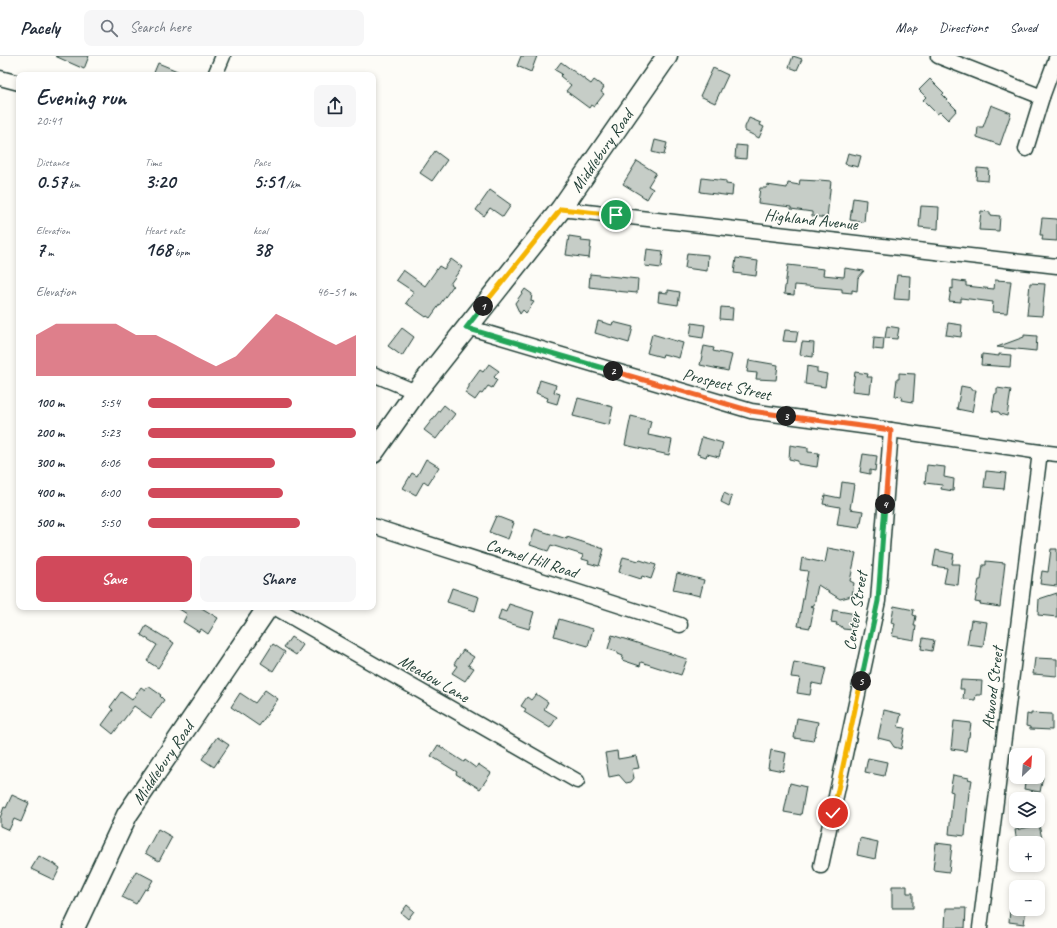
<!DOCTYPE html>
<html lang="en">
<head>
<meta charset="utf-8">
<style>
  :root { --surface:#fff; --page:#f6f6f7; --text:#1f2937; --muted:#747a83; --line:#e0e1e3; --accent:#d1495b }
  body { margin:0; font-family:Caveat,sans-serif; background:var(--page); color:var(--text); height:100vh; display:flex; flex-direction:column; font-size:15px; white-space:nowrap }
  * { box-sizing:border-box; margin:0 }
  p { font-size:13px; color:var(--muted) }
  .icon { flex:none; width:22px; height:22px; fill:none; stroke:currentColor; stroke-width:2; stroke-linecap:round; stroke-linejoin:round }
  .map { position:relative; flex:1; overflow:hidden }
  .panel { position:absolute; left:16px; top:16px; width:360px; height:538px; display:flex; flex-direction:column; background:var(--surface); border-radius:8px; box-shadow:0 2px 6px #0003 }
  .panel>* { flex:none }
  .needle { width:26px; rotate:25deg }
  .controls { position:absolute; left:1009px; top:692px; display:grid; gap:8px }
  .controls a { display:grid; place-items:center; width:36px; height:36px; border-radius:8px; background:var(--surface); box-shadow:0 2px 6px #0003; font-size:20px }
  .pin { position:absolute; display:grid; place-items:center; width:34px; height:34px; color:#fff; margin:-17px; border:2px solid #fff; border-radius:50%; box-shadow:0 1px 4px #0007 }
  .km { position:absolute; width:20px; height:20px; margin:-10px; border-radius:50%; background:#222; color:#fff; font-size:11px; line-height:20px; text-align:center }
  .round { display:grid; place-items:center; flex:none; width:42px; height:42px; border-radius:8px; background:var(--page) }
  .overview { display:flex; align-items:center; justify-content:space-between; height:68px; padding:0 20px }
  h1 { font-size:22px; font-weight:600; line-height:30px }
  .figures { display:grid; grid-template-columns:repeat(3,1fr); gap:6px; height:68px; padding:4px 20px }
  .figures div { display:grid; align-content:center }
  .figures b { font-size:20px; font-weight:600 }
  .figures small { font-size:11px; font-weight:400 }
  .figures p { font-size:11px }
  .chart { height:112px; padding:8px 20px }
  .chart p { display:flex; justify-content:space-between }
  .chart svg { width:100%; height:72px; margin-top:4px; fill:var(--accent); opacity:.7 }
  .primary-button { display:flex; gap:8px; margin-top:auto; padding:8px 20px }
  .primary-button a { flex:1; height:46px; border-radius:8px; background:var(--accent); color:#fff; font-size:16px; font-weight:600; line-height:46px; text-align:center }
  .primary-button a+a { background:var(--page); color:var(--text) }
  ul { padding:0 20px; list-style:none; font-size:13px }
  li { display:grid; grid-template-columns:64px 48px 1fr; align-items:center; height:30px }
  li i { height:10px; border-radius:5px; background:var(--accent) }
  header { display:flex; align-items:center; gap:24px; box-sizing:border-box; height:56px; padding:0 20px; background:var(--surface); border-bottom:1px solid var(--line) }
  header strong { font-size:19px }
  nav { display:flex; gap:22px; margin-inline-start:auto; font-size:14px }
  .search { width:280px; height:36px; background:var(--page); display:flex; align-items:center; gap:10px; box-sizing:border-box; padding:0 14px; border-radius:8px; color:var(--muted); font-size:15px }
  .map>svg:first-child { display:block }
</style>
</head>
<body>
<header>
<strong>Pacely</strong>
<div class="search"><svg class="icon" aria-label="search" viewBox="0 0 24 24"><circle cx="10" cy="10" r="6"/><path d="M15 15l6 6"/></svg>Search here</div>
<nav><a>Map</a><a>Directions</a><a>Saved</a></nav>
</header>
<div class="map">
<svg width="1057" height="872" viewBox="0 0 1057 872">
  <rect width="100%" height="100%" fill="#fdfcf7"/>
  <filter id="ink" filterUnits="userSpaceOnUse"><feTurbulence type="fractalNoise" baseFrequency=".025" numOctaves="2"/><feDisplacementMap in="SourceGraphic" scale="8" xChannelSelector="R" yChannelSelector="G"/><feConvolveMatrix kernelMatrix="1 2 1 2 8 2 1 2 1" color-interpolation-filters="sRGB"/></filter>
  <g filter="url(#ink)">
    <g fill="#c6cdc7" stroke="#1f3d34">
      <path d="M55,0H89L84,13Z"/>
      <path d="M521,0H537L531,16L517,10Z"/>
      <path d="M793,0L802,3L797,14L789,11Z"/>
      <path d="M561,6L591,28L594,24L604,31L601,36L604,38L594,51L591,49L589,52L566,35L571,29L560,20L562,18L555,14Z"/>
      <path d="M158,7L187,19H153Z"/>
      <path d="M713,12L728,19L715,47L700,40Z"/>
      <path d="M930,23L944,37L942,39L957,54L948,64L940,56L937,58L923,44L926,41L919,34Z"/>
      <path d="M991,49L1011,57L1000,89L977,81L978,71H983Z"/>
      <path d="M749,62L761,67L760,69L764,71L759,82L745,75V71Z"/>
      <path d="M655,84L667,87L664,99L652,96Z"/>
      <path d="M736,89L747,90L746,103L735,102Z"/>
      <path d="M435,95L447,104L432,125L420,117Z"/>
      <path d="M848,97L861,100L858,111L845,108Z"/>
      <path d="M637,105L656,117L648,130L653,133L647,143L623,128Z"/>
      <path d="M977,112L989,113L988,125L976,124Z"/>
      <path d="M702,122L726,125V128L733,129L732,140L700,136Z"/>
      <path d="M800,124L819,125V124L831,125L827,162L812,160V156L791,153V151L758,147L760,132H766L767,129L787,132L788,127L799,129Z"/>
      <path d="M490,134L511,149L503,161L490,152L484,160L476,154Z"/>
      <path d="M853,142L866,144L864,166L850,164Z"/>
      <path d="M921,150L939,151L938,173L919,171Z"/>
      <path d="M981,155L990,156V159L1000,160L999,175L979,174Z"/>
      <path d="M1042,162L1057,163V185L1042,184L1043,179H1040Z"/>
      <path d="M569,180L582,182L581,185L591,186L589,202L566,199Z"/>
      <path d="M647,193L663,195L661,212L645,210Z"/>
      <path d="M687,197L708,199L707,215L685,212Z"/>
      <path d="M736,202L758,205L756,220L734,217Z"/>
      <path d="M451,203L462,211L450,228L453,230L430,262L427,260L426,261L406,247L414,236L396,224L403,214L425,230L439,210L444,213Z"/>
      <path d="M788,209L824,213L823,219L844,221L845,212L864,215L858,222L857,235L852,234V237L842,236V233L795,229L794,239L784,238Z"/>
      <path d="M590,218L638,223L637,237L615,235V234L589,231Z"/>
      <path d="M897,219L910,220L909,244L894,243Z"/>
      <path d="M953,224L966,226V230L994,233L995,224L1011,225L1007,257L992,256L993,246L961,242V246L949,245L951,232L953,233Z"/>
      <path d="M1030,227L1045,228L1042,260L1027,259Z"/>
      <path d="M525,233L532,238L531,245L534,246L526,257L523,254L520,258L515,247Z"/>
      <path d="M668,234L680,236L678,249L658,246L659,236L668,237Z"/>
      <path d="M721,251L733,252L732,264L720,263Z"/>
      <path d="M598,265L612,269L613,266L633,271L629,287L595,277Z"/>
      <path d="M692,267L705,269L703,282L690,280Z"/>
      <path d="M948,267L962,269L961,281L946,279Z"/>
      <path d="M887,270L899,272L897,283L885,282Z"/>
      <path d="M402,272L414,281L402,300L388,290Z"/>
      <path d="M785,274L798,275L796,286L783,285Z"/>
      <path d="M652,278L683,287L679,302L663,298L662,301L647,297Z"/>
      <path d="M1024,279L1037,280L1036,295L997,291L1024,281Z"/>
      <path d="M874,281L884,282L883,294L873,293Z"/>
      <path d="M802,286L814,287L813,301L800,299Z"/>
      <path d="M704,290L714,292L713,295L732,299L728,315L700,309Z"/>
      <path d="M982,298L999,300V298L1011,299L1010,311L981,309Z"/>
      <path d="M749,304L778,309L776,324L756,323L757,317L747,316Z"/>
      <path d="M489,308L499,315L494,321L497,324L492,332L488,330L482,338L480,337L475,344L465,337L469,331V329L480,314L483,316Z"/>
      <path d="M807,310L817,312V316L827,318L825,331L805,328Z"/>
      <path d="M855,316L868,318L867,321H872L870,337L852,335Z"/>
      <path d="M899,317L915,318L913,346L901,344L902,341L895,340L897,323H899Z"/>
      <path d="M540,324L556,329L554,336L560,338L557,348L547,345L548,342L536,337Z"/>
      <path d="M961,330L971,332V334H976L972,356L957,353Z"/>
      <path d="M997,332L1011,334L1007,360L1000,358L999,356L992,355L995,338L997,337Z"/>
      <path d="M578,342L613,351L609,369L573,360Z"/>
      <path d="M444,349L455,358L436,383L424,374Z"/>
      <path d="M631,360L651,365L648,379L672,384L669,399L625,389Z"/>
      <path d="M702,381L723,387L719,401L707,398L706,401L697,398Z"/>
      <path d="M790,389L808,392V396L819,397L817,411L798,408V405L789,403Z"/>
      <path d="M863,398L877,400L875,415L870,414V418L860,416Z"/>
      <path d="M426,403L439,411L428,428L424,425L416,439L403,432L412,417L417,420Z"/>
      <path d="M927,409L945,411L944,421L954,423L953,435L941,433L942,429L925,427Z"/>
      <path d="M986,415L1006,417L1004,433L984,431Z"/>
      <path d="M842,426L854,428L850,453L863,455L861,467H860L859,472L837,469L840,451L823,448L825,439L840,442Z"/>
      <path d="M724,437L732,441L729,450L721,446Z"/>
      <path d="M496,460L514,467L508,483L489,476Z"/>
      <path d="M535,473L567,483V481L604,493L599,510L588,507L589,505L582,503L583,499L551,489L548,495L530,489Z"/>
      <path d="M828,492L856,497L850,525L854,527L852,540L840,543L818,529L814,549L810,550L814,551L810,572L798,570L808,515L800,514L802,502L825,507Z"/>
      <path d="M1051,493H1057V530L1040,528L1042,515L1048,516Z"/>
      <path d="M936,494L954,498L952,508H960L958,529L944,527L947,512L933,510Z"/>
      <path d="M623,501L639,505L640,504L656,509L651,523L642,520L641,523L619,516Z"/>
      <path d="M986,505L1005,507L1000,551L980,548L981,547L975,546L979,524H981L983,509H986Z"/>
      <path d="M677,517L704,524L700,540L673,534Z"/>
      <path d="M452,532L479,541L475,555L447,546Z"/>
      <path d="M1057,537V561L1038,559L1039,543Z"/>
      <path d="M509,548L534,556L529,573L498,564L501,554L506,556Z"/>
      <path d="M894,550L914,554L913,559L916,560L914,570H916L914,584L892,580L895,568L891,567Z"/>
      <path d="M176,551H200L218,562L208,578L201,573L199,576L183,566L187,558Z"/>
      <path d="M833,554L856,558L853,574L843,573L841,570L836,569L837,567L831,566Z"/>
      <path d="M559,563L593,573L588,590L554,580Z"/>
      <path d="M971,564L987,566L983,591L967,589Z"/>
      <path d="M146,570L174,587L158,612L147,605L157,589L141,579Z"/>
      <path d="M612,579L687,603L681,619L641,606L640,610L622,604L623,600L618,598V596L608,593Z"/>
      <path d="M291,581L303,589L296,599L284,591Z"/>
      <path d="M923,582L934,584L932,595L921,593Z"/>
      <path d="M273,588L285,596L273,615L261,607Z"/>
      <path d="M463,594L474,601L468,609L474,612L465,625L452,617L457,610L454,608Z"/>
      <path d="M1035,602L1057,603V620L1033,618Z"/>
      <path d="M794,606L826,612L822,629L812,627L810,639L797,637L800,622L791,621Z"/>
      <path d="M961,624L982,625L981,639H976L975,644L963,643L964,633H960Z"/>
      <path d="M148,630L161,639L160,640L164,644L151,662L134,650L113,678L102,669L113,654L110,651L121,636L132,644L141,631L145,634Z"/>
      <path d="M265,634L278,643L259,670L231,651L240,637L255,647Z"/>
      <path d="M536,638L548,646L544,653L557,661L550,672L524,656L526,653L521,650L527,641L531,644Z"/>
      <path d="M884,654L901,658L898,671L905,672L901,693L894,691L890,685L878,682Z"/>
      <path d="M1031,657L1052,658V674L1030,673V671L1026,670L1027,658L1031,659Z"/>
      <path d="M797,662L818,666L815,680H814L813,685L794,682Z"/>
      <path d="M954,665L971,667L969,681H968L966,695L951,693Z"/>
      <path d="M217,681L229,689L214,711L202,703Z"/>
      <path d="M438,689L464,706L465,704L476,712L478,708L491,717L480,733L456,718L457,716L431,700Z"/>
      <path d="M771,694L786,697L783,715L768,712Z"/>
      <path d="M617,695L618,703L636,700L639,712L632,713L634,722L631,726L626,727L619,719L609,721L605,697Z"/>
      <path d="M868,702L887,706L884,720L865,716Z"/>
      <path d="M953,719L969,722L968,723L972,724L970,736H969L965,780L949,778L953,736L950,735Z"/>
      <path d="M1026,721H1043L1040,736L1024,733Z"/>
      <path d="M790,727L806,731L801,759L784,756Z"/>
      <path d="M12,739L29,747L21,766L14,763L9,774L0,770V762L4,751L6,752Z"/>
      <path d="M1039,769L1043,787H1017L1015,774Z"/>
      <path d="M158,773L172,781L159,805L145,797Z"/>
      <path d="M860,782L878,786L875,803L857,799Z"/>
      <path d="M936,787L952,789L949,816L933,814Z"/>
      <path d="M39,800L56,809L60,812L54,824L31,813Z"/>
      <path d="M136,815L153,824L147,834L145,833L136,848L122,841Z"/>
      <path d="M892,830H907V837H913V852H892Z"/>
      <path d="M407,849L414,855L408,863L401,857Z"/>
      <path d="M946,852H966L965,872H945Z"/>
      <path d="M1010,853H1026L1024,868L1009,866Z"/>
    </g>
    <g fill="none" stroke-linecap="round" stroke-linejoin="round">
      <defs>
        <g id="street">
          <path d="M938,0L1042,41"/>
          <path d="M215,19L223,0"/>
          <path d="M0,22L19,27"/>
          <path d="M1026,93L1042,41L1057,0"/>
          <path d="M561,153L1057,210"/>
          <path d="M467,271L751,355L891,374L1040,396L1057,398"/>
          <path d="M373,318L416,336"/>
          <path d="M373,470L680,569"/>
          <path d="M274,551L577,725"/>
          <path d="M821,810L878,545L891,374"/>
          <path d="M980,872L1040,396"/>
        </g>
        <g id="secondary">
          <path id="s1" d="M373,397L416,336L561,153L667,0"/>
          <path id="s2" d="M74,872L127,759L268,551"/>
        </g>
      </defs>
      <use href="#street" stroke="#1f3d34" stroke-width="17"/>
      <use href="#secondary" stroke="#1f3d34" stroke-width="23"/>
      <use href="#street" stroke="#fdfcf7" stroke-width="14"/>
      <use href="#secondary" stroke="#fdfcf7" stroke-width="20"/>
    </g>
  </g>
  <g fill="none" stroke-linecap="round" stroke-linejoin="round" filter="url(#ink)">
    <defs>
      <path id="split-1" d="M483,250L561,153L616,159"/>
      <path id="split-2" d="M483,250L466,272L613,315"/>
      <path id="split-3" d="M613,315L751,355L786,360"/>
      <path id="split-4" d="M786,360L891,374L885,448"/>
      <path id="split-5" d="M861,625L878,545L885,448"/>
      <path id="split-6" d="M833,757L861,625"/>
    </defs>
    <use href="#split-1" stroke="#fff" stroke-width="8"/>
    <use href="#split-2" stroke="#fff" stroke-width="8"/>
    <use href="#split-3" stroke="#fff" stroke-width="8"/>
    <use href="#split-4" stroke="#fff" stroke-width="8"/>
    <use href="#split-5" stroke="#fff" stroke-width="8"/>
    <use href="#split-6" stroke="#fff" stroke-width="8"/>
    <use href="#split-1" stroke="#f5b400" stroke-width="5"/>
    <use href="#split-2" stroke="#22a559" stroke-width="5"/>
    <use href="#split-3" stroke="#f0652b" stroke-width="5"/>
    <use href="#split-4" stroke="#f0652b" stroke-width="5"/>
    <use href="#split-5" stroke="#22a559" stroke-width="5"/>
    <use href="#split-6" stroke="#f5b400" stroke-width="5"/>
  </g>
  <g text-anchor="middle" stroke-width="3" stroke-linejoin="round" paint-order="stroke">
    <g font-size="17" fill="#1f3d34" stroke="#fdfcf7">
      <text dy="6" stroke="none"><textPath href="#s1" startOffset="379">Middlebury Road</textPath></text>
      <text transform="translate(811 163) rotate(6)" y="6">Highland Avenue</text>
      <text transform="translate(727 328) rotate(14)" y="6">Prospect Street</text>
      <text transform="translate(532 502) rotate(18)" y="6">Carmel Hill Road</text>
      <text transform="translate(855 555) rotate(-81)" y="6">Center Street</text>
      <text transform="translate(434 622) rotate(30)" y="6">Meadow Lane</text>
      <text transform="translate(992 632) rotate(-83)" y="6">Atwood Street</text>
      <text dy="6" stroke="none"><textPath href="#s2" startOffset="188">Middlebury Road</textPath></text>
    </g>
  </g>
</svg>
<div class="controls">
<a><svg class="needle" viewBox="-14 -14 28 28"><path d="M0-13l5 13h-10z" fill="#e53935"/><path d="M0 13l5-13h-10z" fill="#747a83"/></svg></a>
<a><svg class="icon" aria-label="layers" viewBox="0 0 24 24"><path d="M12 4l9 5-9 5-9-5zM3 14l9 5 9-5"/></svg></a>
<a>+</a>
<a>−</a>
</div>
<div class="pin" style="left:616px;top:159px;background:#1e9e55"><svg class="icon" aria-label="arrive" viewBox="0 0 24 24"><path d="M6 21V4h12l-3 4 3 4H6"/></svg></div>
<div class="pin" style="left:833px;top:757px;background:#d93025"><svg class="icon" aria-label="check" viewBox="0 0 24 24"><path d="M5 12l5 5 9-10"/></svg></div>
<b class="km" style="left:483px;top:250px">1</b>
<b class="km" style="left:613px;top:315px">2</b>
<b class="km" style="left:786px;top:360px">3</b>
<b class="km" style="left:885px;top:448px">4</b>
<b class="km" style="left:861px;top:625px">5</b>
<section class="panel">
<div class="overview"><div><h1>Evening run</h1><p>20:41</p></div><a class="round"><svg class="icon" aria-label="share" viewBox="0 0 24 24"><path d="M12 15V3M7 8l5-5 5 5M5 13v7h14v-7"/></svg></a></div>
<div class="figures">
<div><p>Distance</p><b>0.57<small> km</small></b></div>
<div><p>Time</p><b>3:20</b></div>
<div><p>Pace</p><b>5:51<small> /km</small></b></div>
</div>
<div class="figures">
<div><p>Elevation</p><b>7<small> m</small></b></div>
<div><p>Heart rate</p><b>168<small> bpm</small></b></div>
<div><p>kcal</p><b>38</b></div>
</div>
<div class="chart"><p><span>Elevation</span>46–51 m</p>
<svg viewBox="0 0 160 44" preserveAspectRatio="none"><path d="M0 44V19L10 12L20 12L30 12L40 12L50 19L60 19L70 25L80 32L90 38L100 32L110 19L120 6L130 12L140 19L150 25L160 19V44z"/></svg>
</div>
<ul>
<li><b>100 m</b>5:54<i style="width:69%"></i></li>
<li><b>200 m</b>5:23<i style="width:100%"></i></li>
<li><b>300 m</b>6:06<i style="width:61%"></i></li>
<li><b>400 m</b>6:00<i style="width:65%"></i></li>
<li><b>500 m</b>5:50<i style="width:73%"></i></li>
</ul>
<div class="primary-button"><a>Save</a><a>Share</a></div>
</section>
</div>
</body>
</html>
